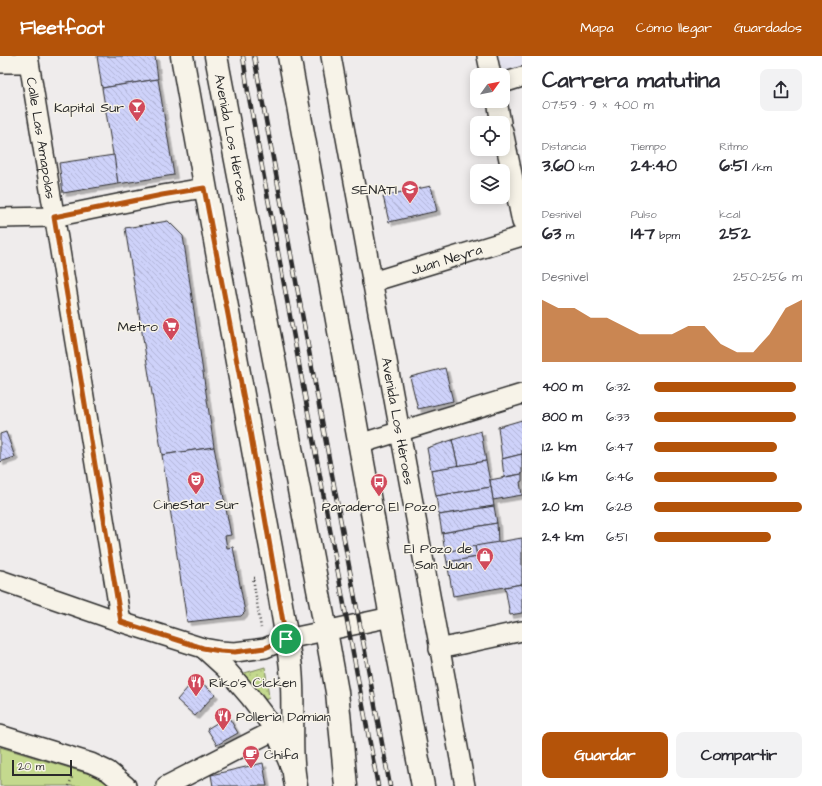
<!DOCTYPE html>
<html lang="es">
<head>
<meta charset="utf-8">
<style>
  :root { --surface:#fff; --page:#f2f2f3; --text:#2b2b33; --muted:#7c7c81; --accent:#b45309 }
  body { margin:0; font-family:"Architects Daughter",sans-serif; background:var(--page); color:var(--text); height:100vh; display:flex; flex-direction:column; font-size:15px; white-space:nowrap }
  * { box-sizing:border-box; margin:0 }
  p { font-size:13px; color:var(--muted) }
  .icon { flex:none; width:22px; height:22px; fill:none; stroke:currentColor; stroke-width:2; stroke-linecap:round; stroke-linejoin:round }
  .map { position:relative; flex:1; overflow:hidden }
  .sheet { display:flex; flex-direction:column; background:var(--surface); width:300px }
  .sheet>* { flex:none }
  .needle { width:26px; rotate:57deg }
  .tools { position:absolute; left:470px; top:12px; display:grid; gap:8px }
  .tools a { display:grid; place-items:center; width:40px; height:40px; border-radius:8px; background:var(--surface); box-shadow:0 2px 10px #0003; font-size:20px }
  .scale { position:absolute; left:12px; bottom:10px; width:60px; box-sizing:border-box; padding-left:4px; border:2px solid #2b2b2b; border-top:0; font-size:11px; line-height:14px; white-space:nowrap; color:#2b2b2b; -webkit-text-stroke:3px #f7f3e8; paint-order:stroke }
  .pin { position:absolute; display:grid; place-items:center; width:34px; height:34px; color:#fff; margin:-17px; border:2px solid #fff; border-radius:50%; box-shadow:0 1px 4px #0007 }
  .round { display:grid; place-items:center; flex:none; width:42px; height:42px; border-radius:8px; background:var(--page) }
  .summary { display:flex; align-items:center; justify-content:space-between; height:68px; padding:0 20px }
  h1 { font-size:22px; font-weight:800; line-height:30px }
  .stats { display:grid; grid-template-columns:repeat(3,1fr); gap:6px; height:68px; padding:4px 20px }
  .stats div { display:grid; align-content:center }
  .stats b { font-size:17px; font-weight:800 }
  .stats small { font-size:11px; font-weight:400 }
  .stats p { font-size:11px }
  .chart { height:112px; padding:8px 20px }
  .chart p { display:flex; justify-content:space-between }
  .chart svg { width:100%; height:72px; margin-top:4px; fill:var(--accent); opacity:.7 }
  .cta { display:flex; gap:8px; margin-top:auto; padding:8px 20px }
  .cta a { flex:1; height:46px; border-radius:8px; background:var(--accent); color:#fff; font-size:16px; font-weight:800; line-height:46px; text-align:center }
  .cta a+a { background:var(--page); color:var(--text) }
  ul { padding:0 20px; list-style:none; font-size:13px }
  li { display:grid; grid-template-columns:64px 48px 1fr; align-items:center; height:30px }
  li i { height:10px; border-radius:5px; background:var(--accent) }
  header { display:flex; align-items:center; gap:24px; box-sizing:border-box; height:56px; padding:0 20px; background:var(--accent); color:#fff }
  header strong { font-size:19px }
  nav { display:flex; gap:22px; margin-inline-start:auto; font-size:14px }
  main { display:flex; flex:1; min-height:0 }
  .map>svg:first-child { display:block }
</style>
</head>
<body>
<header>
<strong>Fleetfoot</strong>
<nav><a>Mapa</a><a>Cómo llegar</a><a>Guardados</a></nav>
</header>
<main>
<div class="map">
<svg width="522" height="730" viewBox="0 0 522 730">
  <defs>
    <pattern id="garden-dots" width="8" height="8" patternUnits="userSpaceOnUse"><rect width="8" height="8" fill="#c4d98e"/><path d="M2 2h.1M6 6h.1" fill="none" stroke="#a9ba7b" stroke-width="1.8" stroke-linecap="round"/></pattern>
    <pattern id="building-back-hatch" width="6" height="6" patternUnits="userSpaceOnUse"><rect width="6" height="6" fill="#ced2fa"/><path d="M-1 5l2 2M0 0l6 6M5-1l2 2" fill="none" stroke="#b1b4d6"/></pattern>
    <filter id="shadow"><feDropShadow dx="3.5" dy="3.5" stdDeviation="0" flood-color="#0004"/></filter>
  </defs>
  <rect width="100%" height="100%" fill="#efecec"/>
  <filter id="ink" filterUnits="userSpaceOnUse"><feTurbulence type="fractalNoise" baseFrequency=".025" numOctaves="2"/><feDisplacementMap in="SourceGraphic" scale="8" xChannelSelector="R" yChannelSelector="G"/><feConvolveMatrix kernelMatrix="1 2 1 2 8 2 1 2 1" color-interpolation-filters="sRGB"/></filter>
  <g filter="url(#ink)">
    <path fill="#e5e4f0" d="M498,0H522V12L503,18Z"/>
    <path fill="#c4d98e" stroke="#78825c" d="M0,691L96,720L113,730H0Z"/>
    <path fill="url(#garden-dots)" stroke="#78825c" d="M265,611L269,642L263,645L241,618Z"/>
    <g fill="url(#building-back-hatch)" stroke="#2b2b2b" filter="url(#shadow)">
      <path d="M97,0H155L158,23L102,32Z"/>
      <path d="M158,23L174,119L118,128L102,32Z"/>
      <path d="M114,99L118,128L63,137L59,107Z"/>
      <path d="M431,130L437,155L389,166L383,140Z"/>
      <path d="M168,165L183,180L214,391L162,399L125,172Z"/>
      <path d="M445,312L453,345L418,353L410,321Z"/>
      <path d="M522,364V398L502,403L498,371Z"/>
      <path d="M481,375L486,405L458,410L452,384Z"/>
      <path d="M6,376L15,401L0,406V378Z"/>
      <path d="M452,384L458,410L431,414L427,392Z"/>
      <path d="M214,391L231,479L225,480L227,492L233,491L245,556L241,560L187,566L162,399Z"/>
      <path d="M522,398V418L504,421L502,403Z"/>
      <path d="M486,405L491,431L436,440L431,414Z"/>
      <path d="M522,418V425L520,426L522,439L493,444L490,424Z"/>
      <path d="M491,431L494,450L439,459L436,440Z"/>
      <path d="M494,450L497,467L442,477L439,459Z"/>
      <path d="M497,467L498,487L445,496L442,477Z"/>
      <path d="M522,482V528L453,540L447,506L477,501L475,490Z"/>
      <path d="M475,490L477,501L447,506L445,496Z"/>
      <path d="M522,528V557L510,559L505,531Z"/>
      <path d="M196,622L215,638L195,660L177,644Z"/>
      <path d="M228,660L238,677L217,689L207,673Z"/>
      <path d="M263,707L267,730H213L211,719Z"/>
    </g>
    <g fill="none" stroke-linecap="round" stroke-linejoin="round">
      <defs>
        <g id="minor">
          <path id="s1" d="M28,0L121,566"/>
          <path id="s2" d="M331,0L465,730"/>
          <path d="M487,0L491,19"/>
          <path d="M0,7H29"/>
          <path d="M503,27L522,21"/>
          <path d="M497,45L501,67"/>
          <path d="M503,75L522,166"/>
          <path d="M0,162L54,161L162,139L204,132"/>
          <path id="s3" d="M372,226L522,180"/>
          <path d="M359,388L522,338"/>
          <path d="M0,524L121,566L203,592L220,595L235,596L265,592L287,583L391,561"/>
          <path d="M203,592L225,612L250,641L275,674L291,712"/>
          <path d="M439,593L522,575"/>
          <path d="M0,679L91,707L108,715L126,730"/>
          <path d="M166,730L275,674"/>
        </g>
        <g id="major">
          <path d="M182,0C208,152 237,302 264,454C273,504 283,554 290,604C296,645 288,690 296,730"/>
          <path id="s4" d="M216,0L326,575L337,636L346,730"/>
          <path d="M289,0L391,561L423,730"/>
        </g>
      </defs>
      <use href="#minor" stroke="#2b2b2b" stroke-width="22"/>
      <use href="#major" stroke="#2b2b2b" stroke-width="25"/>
      <g stroke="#2b2b2b" stroke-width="2.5" stroke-dasharray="1 3" stroke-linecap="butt">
        <path d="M255,522H253L261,572"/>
        <path d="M69,730L72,721"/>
      </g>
      <use href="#minor" stroke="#f7f3e8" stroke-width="19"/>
      <use href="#major" stroke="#f7f3e8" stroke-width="22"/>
      <defs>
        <g id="rail">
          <path d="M243,0L248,36L378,730"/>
          <path d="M254,0L390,730"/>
        </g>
      </defs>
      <use href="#rail" stroke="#2b2b2b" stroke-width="4.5"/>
      <use href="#rail" stroke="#f7f3e8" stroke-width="3" stroke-dasharray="9" stroke-linecap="butt"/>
    </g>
  </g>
  <g fill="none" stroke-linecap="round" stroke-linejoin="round" filter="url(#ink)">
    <defs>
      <path id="route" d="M204,132L250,375L286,583L265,592L235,596L220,595L203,592L121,566L54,161L162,139Z"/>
    </defs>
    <use href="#route" stroke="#fff" stroke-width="8"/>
    <use href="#route" stroke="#b45309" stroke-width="5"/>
  </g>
  <defs>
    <symbol id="bar-pin" viewBox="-11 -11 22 30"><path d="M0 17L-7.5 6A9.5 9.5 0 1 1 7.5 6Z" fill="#d1495b" stroke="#f7f3e8"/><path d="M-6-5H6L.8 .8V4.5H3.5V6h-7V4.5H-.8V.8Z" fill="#fff"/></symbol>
    <symbol id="university-pin" viewBox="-11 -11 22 30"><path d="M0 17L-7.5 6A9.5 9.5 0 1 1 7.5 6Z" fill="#d1495b" stroke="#f7f3e8"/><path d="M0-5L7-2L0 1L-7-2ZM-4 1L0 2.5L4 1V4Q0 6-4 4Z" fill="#fff"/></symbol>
    <symbol id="supermarket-pin" viewBox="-11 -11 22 30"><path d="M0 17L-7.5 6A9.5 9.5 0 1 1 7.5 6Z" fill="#d1495b" stroke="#f7f3e8"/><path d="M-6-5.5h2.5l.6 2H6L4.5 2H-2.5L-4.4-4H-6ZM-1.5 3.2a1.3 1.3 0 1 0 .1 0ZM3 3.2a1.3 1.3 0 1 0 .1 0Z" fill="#fff"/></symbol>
    <symbol id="theatre-pin" viewBox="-11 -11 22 30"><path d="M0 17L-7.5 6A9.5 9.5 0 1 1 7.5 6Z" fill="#d1495b" stroke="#f7f3e8"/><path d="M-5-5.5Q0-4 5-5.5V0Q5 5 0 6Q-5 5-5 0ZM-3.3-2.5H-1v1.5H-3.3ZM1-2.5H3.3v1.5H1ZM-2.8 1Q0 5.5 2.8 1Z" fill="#fff"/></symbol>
    <symbol id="bus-pin" viewBox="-11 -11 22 30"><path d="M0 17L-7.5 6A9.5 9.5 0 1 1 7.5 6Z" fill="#d1495b" stroke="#f7f3e8"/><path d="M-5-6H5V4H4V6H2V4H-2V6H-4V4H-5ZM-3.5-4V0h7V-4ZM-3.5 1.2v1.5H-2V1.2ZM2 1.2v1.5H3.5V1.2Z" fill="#fff"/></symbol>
    <symbol id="shop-pin" viewBox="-11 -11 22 30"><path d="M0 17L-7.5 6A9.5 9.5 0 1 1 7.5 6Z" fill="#d1495b" stroke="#f7f3e8"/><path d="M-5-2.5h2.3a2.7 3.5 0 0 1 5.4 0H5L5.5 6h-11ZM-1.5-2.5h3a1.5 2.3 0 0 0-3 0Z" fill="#fff"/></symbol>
    <symbol id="restaurant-pin" viewBox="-11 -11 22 30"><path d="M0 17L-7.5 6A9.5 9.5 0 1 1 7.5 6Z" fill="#d1495b" stroke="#f7f3e8"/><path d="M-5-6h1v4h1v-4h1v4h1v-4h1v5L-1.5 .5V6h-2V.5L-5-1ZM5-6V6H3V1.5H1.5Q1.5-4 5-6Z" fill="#fff"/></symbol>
    <symbol id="cafe-pin" viewBox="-11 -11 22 30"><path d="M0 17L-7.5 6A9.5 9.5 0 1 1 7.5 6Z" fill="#d1495b" stroke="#f7f3e8"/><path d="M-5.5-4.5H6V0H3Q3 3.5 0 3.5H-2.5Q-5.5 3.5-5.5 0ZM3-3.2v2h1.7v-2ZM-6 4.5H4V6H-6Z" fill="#fff"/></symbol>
  </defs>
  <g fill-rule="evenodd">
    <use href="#bar-pin" x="127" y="41" width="20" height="27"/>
    <use href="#university-pin" x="400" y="123" width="20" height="27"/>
    <use href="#supermarket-pin" x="161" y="260" width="20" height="27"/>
    <use href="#theatre-pin" x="186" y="414" width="20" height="27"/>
    <use href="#bus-pin" x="369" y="416" width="20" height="27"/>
    <use href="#shop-pin" x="475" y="490" width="20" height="27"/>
    <use href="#restaurant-pin" x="186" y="616" width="20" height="27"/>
    <use href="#restaurant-pin" x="213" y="650" width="20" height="27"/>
    <use href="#cafe-pin" x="241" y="688" width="20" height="27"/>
  </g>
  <g text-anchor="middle" stroke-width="3" stroke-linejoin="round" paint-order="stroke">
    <g font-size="14" fill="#2b2b2b" stroke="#f7f3e8" text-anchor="end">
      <text x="124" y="56">Kapital Sur</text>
      <text x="397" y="138">SENATI</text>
      <text x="158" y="275">Metro</text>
      <text x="196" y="453" text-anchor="middle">CineStar Sur</text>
      <text x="379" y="455" text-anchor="middle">Paradero El Pozo</text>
      <text x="472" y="497">El Pozo de<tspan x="472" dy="16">San Juan</tspan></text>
      <text x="209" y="631" text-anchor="start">Riko's Cicken</text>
      <text x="236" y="665" text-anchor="start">Polleria Damian</text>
      <text x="264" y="703" text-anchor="start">Chifa</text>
    </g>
    <g font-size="14" fill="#2b2b2b" stroke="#f7f3e8">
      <text dy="5" stroke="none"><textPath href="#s4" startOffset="83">Avenida Los Héroes</textPath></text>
      <text dy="5" stroke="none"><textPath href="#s1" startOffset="83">Calle Las Amapolas</textPath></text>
      <text dy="5" stroke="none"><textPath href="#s3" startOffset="78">Juan Neyra</textPath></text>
      <text dy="5" stroke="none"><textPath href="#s2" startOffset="371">Avenida Los Héroes</textPath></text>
    </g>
  </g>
</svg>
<div class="tools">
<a><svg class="needle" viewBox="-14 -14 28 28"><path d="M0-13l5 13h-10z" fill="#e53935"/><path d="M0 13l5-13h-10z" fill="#7c7c81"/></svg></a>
<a><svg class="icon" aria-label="locate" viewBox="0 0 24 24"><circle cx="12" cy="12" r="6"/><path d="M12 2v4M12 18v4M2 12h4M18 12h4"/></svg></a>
<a><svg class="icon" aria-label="layers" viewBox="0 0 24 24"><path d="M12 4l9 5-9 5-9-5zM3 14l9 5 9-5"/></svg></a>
</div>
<div class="scale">20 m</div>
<div class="pin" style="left:286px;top:583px;background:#1e9e55"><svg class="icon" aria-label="arrive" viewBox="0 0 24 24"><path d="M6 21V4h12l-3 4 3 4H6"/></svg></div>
</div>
<section class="sheet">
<div class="summary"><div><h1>Carrera matutina</h1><p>07:59 · 9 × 400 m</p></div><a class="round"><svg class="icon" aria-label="share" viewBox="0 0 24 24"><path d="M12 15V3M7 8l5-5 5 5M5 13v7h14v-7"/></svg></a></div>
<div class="stats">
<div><p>Distancia</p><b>3.60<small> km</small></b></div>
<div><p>Tiempo</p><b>24:40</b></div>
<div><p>Ritmo</p><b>6:51<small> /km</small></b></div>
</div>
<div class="stats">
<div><p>Desnivel</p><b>63<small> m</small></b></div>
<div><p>Pulso</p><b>147<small> bpm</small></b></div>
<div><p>kcal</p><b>252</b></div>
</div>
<div class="chart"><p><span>Desnivel</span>250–256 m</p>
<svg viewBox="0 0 160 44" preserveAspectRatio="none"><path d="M0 44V6L10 11L20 11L30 17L40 17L50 22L60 27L70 27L80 27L90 22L100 22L110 33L120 38L130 38L140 27L150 11L160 6V44z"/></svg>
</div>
<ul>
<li><b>400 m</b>6:32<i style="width:96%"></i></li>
<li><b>800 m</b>6:33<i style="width:96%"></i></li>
<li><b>1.2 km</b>6:47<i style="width:83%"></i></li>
<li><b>1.6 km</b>6:46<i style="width:83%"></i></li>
<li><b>2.0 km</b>6:28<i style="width:100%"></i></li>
<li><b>2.4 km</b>6:51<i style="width:79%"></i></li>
</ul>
<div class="cta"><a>Guardar</a><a>Compartir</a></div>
</section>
</main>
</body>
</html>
